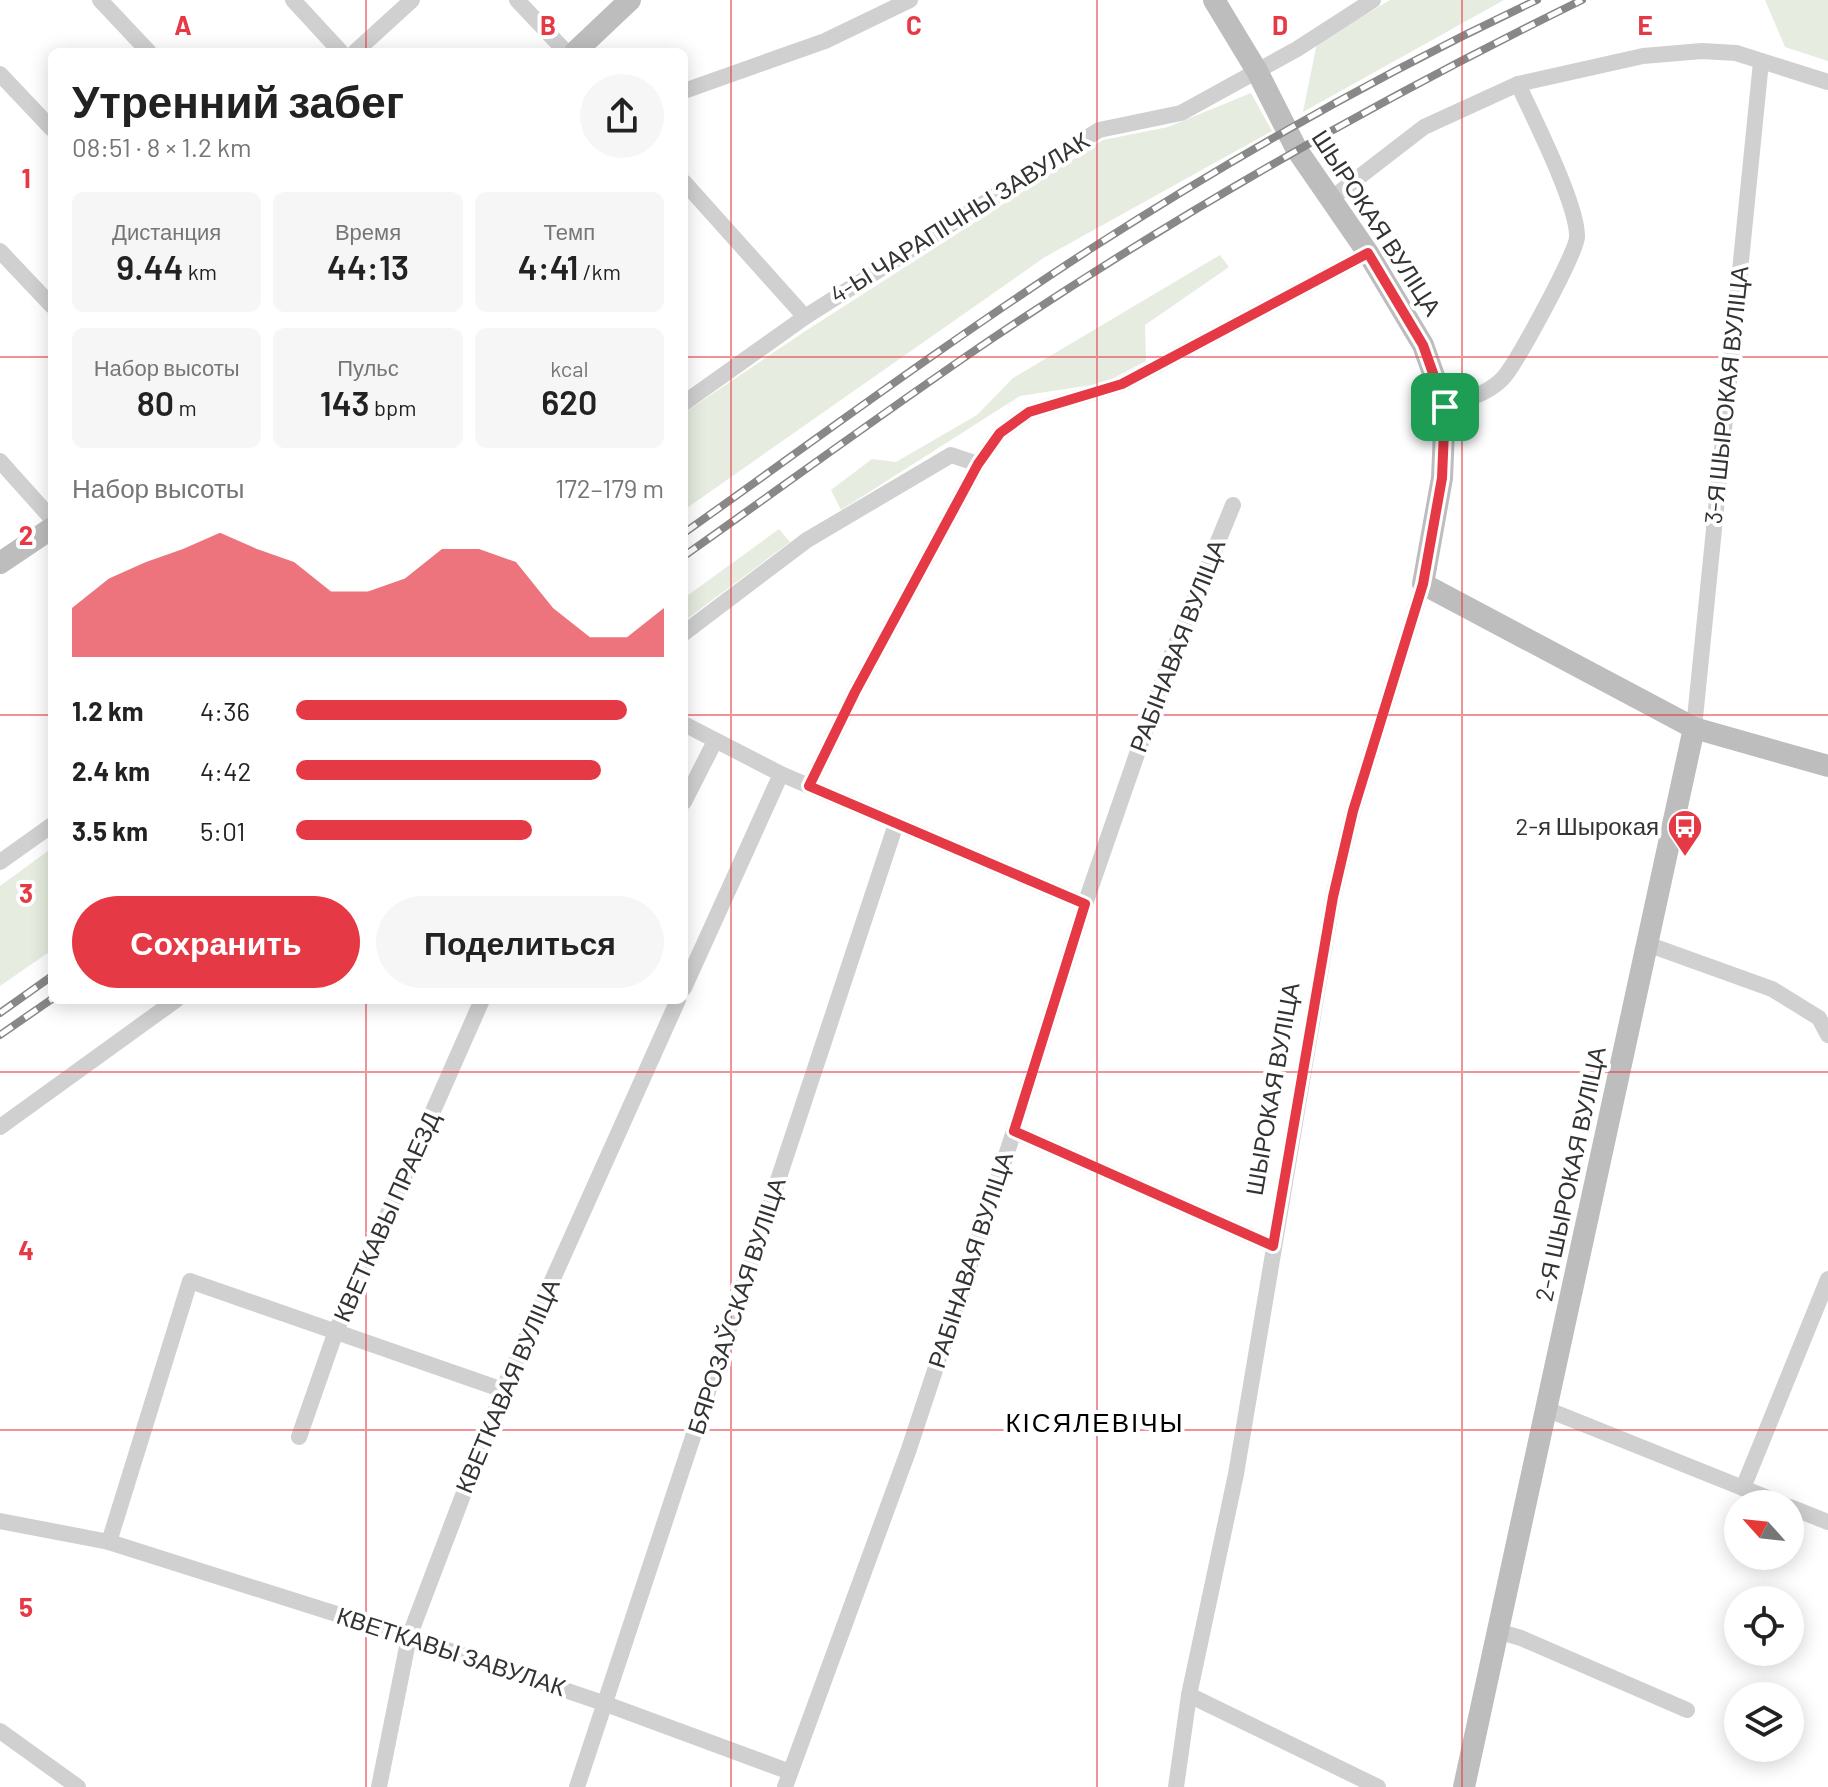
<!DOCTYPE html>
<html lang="ru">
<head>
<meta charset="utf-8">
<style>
  :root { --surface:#fff; --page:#f6f6f6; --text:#222; --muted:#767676; --accent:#e63946 }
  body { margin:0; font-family:Barlow,sans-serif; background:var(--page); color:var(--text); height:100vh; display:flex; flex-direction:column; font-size:30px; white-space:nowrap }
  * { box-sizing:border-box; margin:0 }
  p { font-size:26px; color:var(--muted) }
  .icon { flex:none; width:44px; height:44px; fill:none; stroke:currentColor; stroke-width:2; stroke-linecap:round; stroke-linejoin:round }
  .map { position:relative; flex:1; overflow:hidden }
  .drawer { position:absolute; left:48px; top:48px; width:640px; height:956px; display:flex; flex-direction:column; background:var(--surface); border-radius:12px; box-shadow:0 4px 20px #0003 }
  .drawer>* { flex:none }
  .needle { width:52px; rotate:297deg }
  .buttons { position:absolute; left:1724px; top:1490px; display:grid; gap:16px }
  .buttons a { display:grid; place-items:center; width:80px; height:80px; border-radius:50%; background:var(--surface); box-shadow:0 4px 20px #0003; font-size:40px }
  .pin { position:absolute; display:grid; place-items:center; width:68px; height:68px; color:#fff; margin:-34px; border-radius:16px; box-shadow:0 4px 12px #0006 }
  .round { display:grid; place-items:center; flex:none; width:84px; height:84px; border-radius:42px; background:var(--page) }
  .head { display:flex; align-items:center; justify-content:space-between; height:136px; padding:0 24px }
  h1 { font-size:44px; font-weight:600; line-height:60px }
  .metrics { display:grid; grid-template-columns:repeat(3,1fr); gap:12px; height:136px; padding:8px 24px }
  .metrics div { display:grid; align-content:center; border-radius:12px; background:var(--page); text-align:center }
  .metrics b { font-size:34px; font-weight:600 }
  .metrics small { font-size:22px; font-weight:400 }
  .metrics p { font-size:22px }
  .chart { height:224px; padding:16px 24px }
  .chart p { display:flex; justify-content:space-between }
  .chart svg { width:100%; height:144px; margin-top:8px; fill:var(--accent); opacity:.7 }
  .button { display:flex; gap:16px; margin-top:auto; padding:16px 24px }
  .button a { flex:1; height:92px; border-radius:48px; background:var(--accent); color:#fff; font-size:32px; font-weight:600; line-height:92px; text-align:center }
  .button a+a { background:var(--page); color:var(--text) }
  ul { padding:0 24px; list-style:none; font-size:26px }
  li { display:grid; grid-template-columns:128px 96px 1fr; align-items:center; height:60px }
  li i { height:20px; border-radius:10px; background:var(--accent) }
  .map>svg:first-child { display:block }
</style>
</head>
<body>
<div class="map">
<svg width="1828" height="1787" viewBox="0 0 1828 1787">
  <rect width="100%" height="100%" fill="#fff"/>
  <g fill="#e6ecdf">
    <path d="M1390,0H1504L1303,112L1317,43Z"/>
    <path d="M1765,0H1828V61L1785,47Z"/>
    <path d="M1251,93L1272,131L1045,257L684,510V413L804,332L1103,140L1168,127Z"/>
    <path d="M1220,255L1229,267L1145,325L1146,361L1104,383L1020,396L841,510L831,490L872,459L896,462L977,415L1013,378Z"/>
    <path d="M779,529L790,542L684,621V598Z"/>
    <path d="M52,848V950L0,986V886Z"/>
  </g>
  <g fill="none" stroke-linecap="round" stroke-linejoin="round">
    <g stroke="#d0d0d0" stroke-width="16">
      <path d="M100,0L149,52"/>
      <path d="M293,0L341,52"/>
      <path d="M517,0L566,52"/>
      <path d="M355,52L412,0"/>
      <path d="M0,74L52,129"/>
      <path d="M684,91L825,41L910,0"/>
      <path d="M684,182L805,317"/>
      <path d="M1332,198L1424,127L1518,84L1643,56L1702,51L1736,53L1828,82"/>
      <path d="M0,251L52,306"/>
      <path d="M684,403L805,317L1099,130L1181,113L1297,49L1373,0"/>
      <path d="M1445,407C1466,399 1489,394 1504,377C1517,362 1577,252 1577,237C1578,205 1533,117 1518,84"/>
      <path d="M0,461L52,519"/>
      <path d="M684,633L807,540L951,455L978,464"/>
      <path d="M684,724L781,774L1085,904"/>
      <path d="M1694,728L1761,62"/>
      <path d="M809,786L855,692L978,464L1000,433L1029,412L1122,384L1368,253"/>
      <path d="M684,802L715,741"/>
      <path d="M0,862L52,825"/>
      <path d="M1647,944L1772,989L1819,1018L1828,1035"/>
      <path d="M684,988L781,774"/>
      <path d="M0,1127L176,1000"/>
      <path d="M1014,1131L1273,1246"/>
      <path d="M1546,1409L1783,1504"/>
      <path d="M299,1437L336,1331L482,1000"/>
      <path d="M1743,1488L1828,1279"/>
      <path d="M1790,1507L1828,1522"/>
      <path d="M0,1521L109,1542L409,1637L606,1704L790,1772"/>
      <path d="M109,1542L190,1281L503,1390"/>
      <path d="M1497,1631L1521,1638L1687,1710"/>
      <path d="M1189,1695L1378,1787"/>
      <path d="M0,1731L78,1787"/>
      <path d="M379,1787L409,1637L503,1390L678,1000"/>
      <path d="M577,1787L896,824"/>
      <path d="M785,1787L909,1449L1014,1131L1085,904L1171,656L1233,505"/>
      <path d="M1176,1787L1189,1695L1236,1474L1333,897L1353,811L1423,584"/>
    </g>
    <g stroke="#bdbdbd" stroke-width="22">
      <path d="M1214,0L1257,71L1297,150L1368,253L1423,345L1445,407L1442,478L1423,584L1694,728L1828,766"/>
      <path d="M575,52L630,0"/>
      <path d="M0,563L52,528"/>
      <path d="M1464,1787L1694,728"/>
    </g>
    <defs>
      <g id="rail">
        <path d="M684,533C819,437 953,338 1092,248C1234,157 1384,72 1537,0"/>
        <path d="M684,556C786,484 887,410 990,340C1179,213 1378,100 1582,0"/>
        <path d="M0,1013L52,976"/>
        <path d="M0,1035L52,999"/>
      </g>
    </defs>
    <use href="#rail" stroke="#888" stroke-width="8"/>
    <use href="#rail" stroke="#fff" stroke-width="5" stroke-dasharray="15" stroke-linecap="butt"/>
  </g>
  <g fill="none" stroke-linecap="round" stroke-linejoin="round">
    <defs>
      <path id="route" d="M1368,253L1423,345L1445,407L1442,478L1423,584L1353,811L1333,897L1273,1246L1014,1131L1085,904L809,786L855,692L978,464L1000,433L1029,412L1122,384Z"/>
    </defs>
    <use href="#route" stroke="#fff" stroke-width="16"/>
    <use href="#route" stroke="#e63946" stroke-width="10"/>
  </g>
  <path fill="none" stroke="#e63946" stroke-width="2" stroke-opacity="0.55" d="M366,0V52M731,0V1787M1097,0V1787M1462,0V1787M0,357H52M684,357H1828M0,715H52M684,715H1828M366,1000V1787M0,1072H1828M0,1430H1828"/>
  <defs>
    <symbol id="bus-pin" viewBox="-11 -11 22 30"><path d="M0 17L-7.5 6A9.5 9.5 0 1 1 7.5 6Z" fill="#e63946" stroke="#fff"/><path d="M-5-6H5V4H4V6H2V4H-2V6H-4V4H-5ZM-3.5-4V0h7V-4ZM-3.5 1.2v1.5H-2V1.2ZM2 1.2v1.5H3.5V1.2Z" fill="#fff"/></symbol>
  </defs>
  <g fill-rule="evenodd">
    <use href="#bus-pin" x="1665" y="807" width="40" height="54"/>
  </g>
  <g text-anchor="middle" stroke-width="8" stroke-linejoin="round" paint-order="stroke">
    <g font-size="24" fill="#333" stroke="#fff">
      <text transform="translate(960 218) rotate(-32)" y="8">4-Ы ЧАРАПІЧНЫ ЗАВУЛАК</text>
      <text transform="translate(1376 223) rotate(57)" y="8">ШЫРОКАЯ ВУЛІЦА</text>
      <text transform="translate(1727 395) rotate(-84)" y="8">3-Я ШЫРОКАЯ ВУЛІЦА</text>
      <text transform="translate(1178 646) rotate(-69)" y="8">РАБІНАВАЯ ВУЛІЦА</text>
      <text transform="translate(1273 1089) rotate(-80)" y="8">ШЫРОКАЯ ВУЛІЦА</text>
      <text transform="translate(1571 1174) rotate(-78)" y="8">2-Я ШЫРОКАЯ ВУЛІЦА</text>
      <text transform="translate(387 1217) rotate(-66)" y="8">КВЕТКАВЫ ПРАЕЗД</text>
      <text transform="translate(971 1260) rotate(-72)" y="8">РАБІНАВАЯ ВУЛІЦА</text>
      <text transform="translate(737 1306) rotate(-72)" y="8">БЯРОЗАЎСКАЯ ВУЛІЦА</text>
      <text transform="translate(508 1386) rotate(-67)" y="8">КВЕТКАВАЯ ВУЛІЦА</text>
      <text transform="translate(451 1652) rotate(18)" y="8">КВЕТКАВЫ ЗАВУЛАК</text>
    </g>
    <g font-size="24" fill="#333" stroke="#fff" text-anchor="end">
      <text x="1659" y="835">2-я Шырокая</text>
    </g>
    <g font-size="26" letter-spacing="2" fill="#000" stroke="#fff">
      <text x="1095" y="1432">КІСЯЛЕВІЧЫ</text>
    </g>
  </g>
  <g font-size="26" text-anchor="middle" font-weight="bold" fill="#e63946" stroke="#fff" stroke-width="8" stroke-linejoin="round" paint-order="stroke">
    <text x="183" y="35">A</text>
    <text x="548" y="35">B</text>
    <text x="914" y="35">C</text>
    <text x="1280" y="35">D</text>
    <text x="1645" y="35">E</text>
    <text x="26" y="188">1</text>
    <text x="26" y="545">2</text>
    <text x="26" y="903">3</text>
    <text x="26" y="1260">4</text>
    <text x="26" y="1617">5</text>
  </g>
</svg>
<div class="buttons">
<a><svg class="needle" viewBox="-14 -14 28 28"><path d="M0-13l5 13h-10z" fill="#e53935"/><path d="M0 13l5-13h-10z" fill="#767676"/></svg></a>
<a><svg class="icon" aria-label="locate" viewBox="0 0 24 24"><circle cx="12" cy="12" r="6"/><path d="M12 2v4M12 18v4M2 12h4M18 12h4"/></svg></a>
<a><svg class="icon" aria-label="layers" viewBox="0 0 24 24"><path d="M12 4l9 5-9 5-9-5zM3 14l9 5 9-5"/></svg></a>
</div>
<div class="pin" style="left:1445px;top:407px;background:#1e9e55"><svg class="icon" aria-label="arrive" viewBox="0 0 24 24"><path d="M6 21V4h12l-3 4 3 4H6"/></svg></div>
<section class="drawer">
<div class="head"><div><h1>Утренний забег</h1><p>08:51 · 8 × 1.2 km</p></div><a class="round"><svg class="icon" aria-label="share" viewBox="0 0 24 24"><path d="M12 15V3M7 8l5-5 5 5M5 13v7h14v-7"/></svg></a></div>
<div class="metrics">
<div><p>Дистанция</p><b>9.44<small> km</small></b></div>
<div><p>Время</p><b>44:13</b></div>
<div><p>Темп</p><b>4:41<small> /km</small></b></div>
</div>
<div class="metrics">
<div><p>Набор высоты</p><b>80<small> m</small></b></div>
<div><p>Пульс</p><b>143<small> bpm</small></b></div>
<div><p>kcal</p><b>620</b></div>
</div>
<div class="chart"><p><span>Набор высоты</span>172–179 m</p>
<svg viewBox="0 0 160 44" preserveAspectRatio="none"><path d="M0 44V29L10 20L20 15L30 11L40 6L50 11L60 15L70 24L80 24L90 20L100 11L110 11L120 15L130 29L140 38L150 38L160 29V44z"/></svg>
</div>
<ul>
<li><b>1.2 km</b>4:36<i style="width:90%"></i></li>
<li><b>2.4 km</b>4:42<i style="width:83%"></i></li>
<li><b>3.5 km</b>5:01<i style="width:64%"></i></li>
</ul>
<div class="button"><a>Сохранить</a><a>Поделиться</a></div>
</section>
</div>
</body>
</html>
